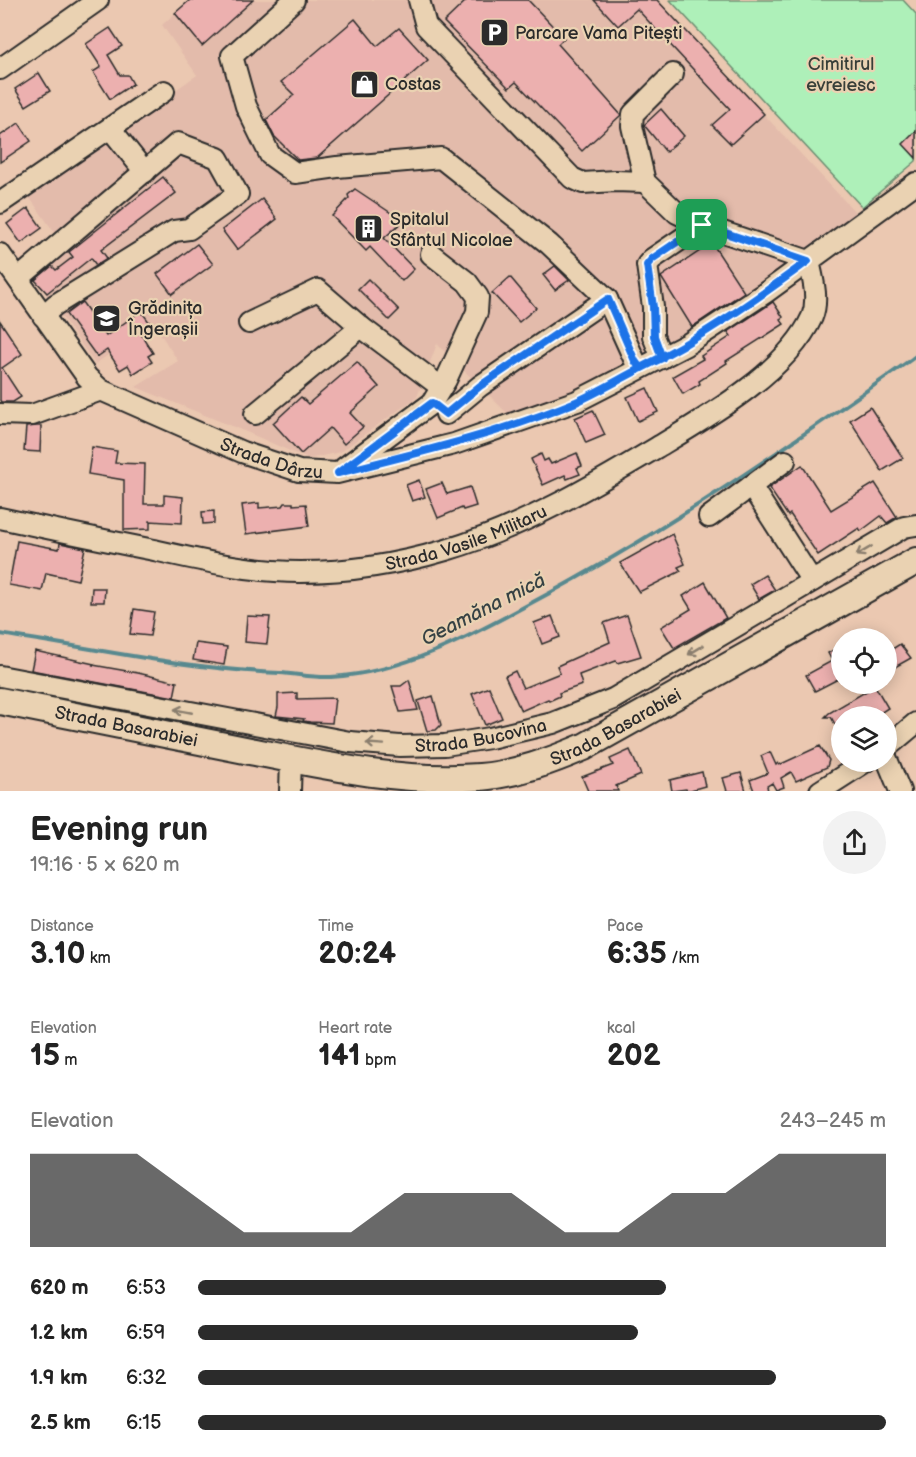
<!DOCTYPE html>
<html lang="en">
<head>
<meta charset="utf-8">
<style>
  :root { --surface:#fff; --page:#f2f2f2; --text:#222; --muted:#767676; --accent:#2b2b2b }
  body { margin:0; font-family:"Balsamiq Sans",sans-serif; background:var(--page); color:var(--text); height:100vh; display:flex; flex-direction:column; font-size:22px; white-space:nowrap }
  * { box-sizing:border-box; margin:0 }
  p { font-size:20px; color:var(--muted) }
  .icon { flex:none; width:33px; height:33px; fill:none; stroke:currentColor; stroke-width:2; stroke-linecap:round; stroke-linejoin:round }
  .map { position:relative; height:791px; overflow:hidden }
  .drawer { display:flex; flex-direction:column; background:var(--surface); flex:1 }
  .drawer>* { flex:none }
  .fabs { position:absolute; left:831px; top:628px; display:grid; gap:12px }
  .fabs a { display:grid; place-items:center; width:66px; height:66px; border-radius:50%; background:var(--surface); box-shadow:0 3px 15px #0003; font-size:30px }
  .pin { position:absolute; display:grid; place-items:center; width:51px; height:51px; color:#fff; margin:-26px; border-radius:12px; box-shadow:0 3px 9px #0006 }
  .round { display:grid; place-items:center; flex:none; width:63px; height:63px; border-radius:32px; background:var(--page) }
  .summary { display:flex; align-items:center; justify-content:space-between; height:102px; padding:0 30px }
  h1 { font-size:33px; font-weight:700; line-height:45px }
  .stats { display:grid; grid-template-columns:repeat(3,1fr); gap:9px; height:102px; padding:6px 30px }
  .stats div { display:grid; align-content:center }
  .stats b { font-size:30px; font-weight:700 }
  .stats small { font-size:16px; font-weight:400 }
  .stats p { font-size:16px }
  .chart { height:168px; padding:12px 30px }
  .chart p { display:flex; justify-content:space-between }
  .chart svg { width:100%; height:108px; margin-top:6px; fill:var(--accent); opacity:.7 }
  ul { padding:0 30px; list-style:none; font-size:20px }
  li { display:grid; grid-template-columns:96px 72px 1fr; align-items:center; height:45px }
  li i { height:15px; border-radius:8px; background:var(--accent) }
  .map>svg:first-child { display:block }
</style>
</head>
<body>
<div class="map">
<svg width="916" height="791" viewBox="0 0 916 791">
  <rect width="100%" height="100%" fill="#ebc8b1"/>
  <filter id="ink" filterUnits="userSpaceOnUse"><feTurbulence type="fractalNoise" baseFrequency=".0167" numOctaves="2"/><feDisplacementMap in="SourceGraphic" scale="12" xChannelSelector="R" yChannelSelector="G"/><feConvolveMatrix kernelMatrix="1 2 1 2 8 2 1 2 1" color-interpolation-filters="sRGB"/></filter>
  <g filter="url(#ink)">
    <path fill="#e3bbab" d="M190,0H657L856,213L771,281L696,331L577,391L510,416L437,344L417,397L340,452L308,459L251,434L136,387L178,361L154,324L95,364L22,260L57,236L27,194L197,75L162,25Z"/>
    <path fill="#aef0b9" stroke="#6c8e72" stroke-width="1.5" d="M670,0H903L916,14V161L862,207Z"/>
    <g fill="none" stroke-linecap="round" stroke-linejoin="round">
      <path stroke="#58898f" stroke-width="4" d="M0,634C94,648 186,669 280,673C297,674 314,678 331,677C403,673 471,636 533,602C667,531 792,443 916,356"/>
    </g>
    <g fill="#ecb0af" stroke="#2b2b2b" stroke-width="1.5">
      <path d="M190,0H253L202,46L175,13Z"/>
      <path d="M467,0H528L564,38L558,44L621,115L582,151L516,82L509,88L444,22Z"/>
      <path d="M594,0H657L764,114L731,144L712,125L730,109L637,9L618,26Z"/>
      <path d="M355,19L377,46L399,28L428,60L317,158L298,160L274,136L266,120L294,95L281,82Z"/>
      <path d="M110,28L122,46L108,55L120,75H128L133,84L110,99L93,72L101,67L86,44Z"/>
      <path d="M39,73L50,91L26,106L15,89Z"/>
      <path d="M661,109L684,136L666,152L644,125Z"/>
      <path d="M19,123L31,141L0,162V136Z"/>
      <path d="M916,131V158L903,144Z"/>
      <path d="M163,177L176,193L101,250L107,258L96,265L91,258L47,293L35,280L52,266L56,270L73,257L69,252Z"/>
      <path d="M355,189L403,221L384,238L414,269L402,281L370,247L366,251L332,216L349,198L348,195Z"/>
      <path d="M262,199L277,219L237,250L222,230Z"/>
      <path d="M28,208L42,228L21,243L7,224Z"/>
      <path d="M712,243L744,292L692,327L661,277Z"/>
      <path d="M197,244L213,264L172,294L157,274Z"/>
      <path d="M555,266L569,280L555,290L543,275Z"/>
      <path d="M510,277L536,308L519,322L492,293Z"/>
      <path d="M368,279L399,310L389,320L358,289Z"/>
      <path d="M82,302L106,336L141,311L150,323L139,331L153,353L148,356L152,362L133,374L128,365L120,370L107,350L97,357L66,314Z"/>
      <path d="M773,302L783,317L780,319L784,324L726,361L727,363L699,381L700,384L683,394L673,376L703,359L701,356L731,336L728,332Z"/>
      <path d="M0,321L22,354L2,368L21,397L13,402H1L0,400Z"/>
      <path d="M357,362L379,387L350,413L363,427L344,444L330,428L301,454L273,423L301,397L308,404Z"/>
      <path d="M647,388L658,412L638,421L627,397Z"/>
      <path d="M870,407L903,458L882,471L850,420Z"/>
      <path d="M593,410L605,435L586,443L575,418Z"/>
      <path d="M37,426H41L40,452L24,451L26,427Z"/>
      <path d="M92,447L117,451L115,463L145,464L144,504H164V495L183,497L182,523L150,521V529L124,530V480L88,474Z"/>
      <path d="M577,453L582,466L577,468L580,474L567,479L565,475L543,485L531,459L541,454L544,461L548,459L551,464Z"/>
      <path d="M802,465L831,510L875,483L897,517L887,523L881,516L861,531L859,528L818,555L790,514L788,516L769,488Z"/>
      <path d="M419,480L425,497L412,501L406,485Z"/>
      <path d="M442,483L447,494L470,487L476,506L463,510L462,508L438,518L426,489Z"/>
      <path d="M259,503V508L283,506L285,503H293V505L306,504L309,526L246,534L242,505Z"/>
      <path d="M214,511V523L203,524L202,512Z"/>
      <path d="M672,534L685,564L678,567L681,571L639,592L620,563Z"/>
      <path d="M17,541L59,549L60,543L85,548L78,580L46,573L42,591L9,585Z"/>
      <path d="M765,575L775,590L759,599L750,584Z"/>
      <path d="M705,582L726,618L674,648L661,627L691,609L683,596Z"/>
      <path d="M92,588H105L104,602H91Z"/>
      <path d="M134,609L154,612L150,636L130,634Z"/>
      <path d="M627,615L641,656L617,663L616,661L579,675L582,685L559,693L560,696L549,701L548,699L521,711L505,676L515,671L523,688L560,673L557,666L610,642L604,623Z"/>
      <path d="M247,616L270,617L267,644L245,642Z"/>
      <path d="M552,616L560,637L542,644L534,623Z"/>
      <path d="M196,643L227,647L224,665L193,660Z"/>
      <path d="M900,644L911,658L895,667L886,653Z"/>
      <path d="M842,645V677L815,691L806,675L832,661L828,653Z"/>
      <path d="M35,651L94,664L93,665L138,673L177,682L174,697L31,670Z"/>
      <path d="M409,680L418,710L400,712L392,686H401Z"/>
      <path d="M875,686L888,708L874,717H842V737L831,717H825L829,713Z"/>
      <path d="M489,687L502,718L485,725L472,694Z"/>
      <path d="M297,693V699L335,698L332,723L310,722L303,721L304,719L276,716L278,707V694Z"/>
      <path d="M433,696L441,725L436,730L427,731L418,701Z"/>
      <path d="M820,746L829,760L827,767L796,781L791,772L781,778L784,787L776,790L772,783L767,786L768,791H754L750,780L768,773L761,756L770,752L776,765L778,763L779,765Z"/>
      <path d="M630,750L641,775L616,786L618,791H588L582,777L613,765L610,759Z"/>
      <path d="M702,772L705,786L687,791L686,789L672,791L670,780Z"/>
      <path d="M741,773L746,791H727L723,778Z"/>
    </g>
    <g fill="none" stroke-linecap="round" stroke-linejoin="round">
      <defs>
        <g id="minor">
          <path d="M294,0L232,56L246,106L270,155L295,173L337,167L441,158L549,244L607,299L635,361L640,368"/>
          <path d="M419,0L426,26L572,178L583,183L615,181L645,182"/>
          <path d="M0,69L98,0"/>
          <path d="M673,74L633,114L632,126L645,182L677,213L702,225"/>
          <path d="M108,130L114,133L145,172"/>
          <path d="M0,203L164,91"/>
          <path d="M0,254L87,377L101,390"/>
          <path d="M18,279L178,143L218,158L238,194L189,229L174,231L55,305L43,316"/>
          <path d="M249,323L318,290L361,327L441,387"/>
          <path id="s1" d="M0,414L32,415L101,390L242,452L299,471L337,473L454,444L577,401L686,345L765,293L916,183"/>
          <path d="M255,414L361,327"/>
          <path d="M446,414L480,386L607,299"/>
          <path d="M344,468L432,403L446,380L477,312L478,297L467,282L431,254"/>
          <path d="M751,486L812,581"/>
          <path d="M709,517L785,461"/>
          <path id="s2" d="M0,518C51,529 103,540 154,550C203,561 251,572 300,572C350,572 399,564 446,550C521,528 589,488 656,448C706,418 787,372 812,317C819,300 813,279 809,261L702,225L652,259L647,265L653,307V336L662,358"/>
          <path id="s3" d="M0,676L350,742L400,746L445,745L490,738L553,723L613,699L904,527L916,525"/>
          <path d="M886,748L916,723"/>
          <path d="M886,757L900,791"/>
          <path d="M290,791L291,760"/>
          <path d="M820,791L865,762"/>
        </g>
        <g id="major">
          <path id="s4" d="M0,701C83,717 166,735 250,751C325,766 403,783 480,777C516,774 551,761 584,747L916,561"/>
        </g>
      </defs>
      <use href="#minor" stroke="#2b2b2b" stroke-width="24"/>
      <use href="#major" stroke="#2b2b2b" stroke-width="30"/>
      <use href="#minor" stroke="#ead2b2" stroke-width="20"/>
      <use href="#major" stroke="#ead2b2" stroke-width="26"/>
    </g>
    <defs><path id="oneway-shaft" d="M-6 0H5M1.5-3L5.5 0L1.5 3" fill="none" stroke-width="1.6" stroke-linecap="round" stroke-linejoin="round" transform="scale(1.5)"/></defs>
    <g stroke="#8a7e6e">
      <use href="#oneway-shaft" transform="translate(864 551) rotate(149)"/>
      <use href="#oneway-shaft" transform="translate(696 650) rotate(149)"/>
      <use href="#oneway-shaft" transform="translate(183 711) rotate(-169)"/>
      <use href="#oneway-shaft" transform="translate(375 744) rotate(-176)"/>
    </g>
  </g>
  <g fill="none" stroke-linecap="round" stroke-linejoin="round" filter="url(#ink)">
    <defs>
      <path id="route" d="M702,225L652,259L647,265L653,307L654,336L662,358C633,371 605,389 576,402C499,434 418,453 338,473L432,403L446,414L480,386L608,299L635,361L640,368C700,339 755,300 808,261L702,225"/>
    </defs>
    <use href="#route" stroke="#fff" stroke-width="12"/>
    <use href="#route" stroke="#1a73e8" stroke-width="8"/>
  </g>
  <defs>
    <symbol id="parking-square" viewBox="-11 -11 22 22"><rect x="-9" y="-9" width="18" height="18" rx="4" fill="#2b2b2b" stroke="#ead2b2"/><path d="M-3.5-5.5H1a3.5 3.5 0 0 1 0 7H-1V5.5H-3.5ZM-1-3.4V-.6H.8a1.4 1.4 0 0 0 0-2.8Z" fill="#fff"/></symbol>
    <symbol id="shop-square" viewBox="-11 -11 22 22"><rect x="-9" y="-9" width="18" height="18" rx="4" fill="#2b2b2b" stroke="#ead2b2"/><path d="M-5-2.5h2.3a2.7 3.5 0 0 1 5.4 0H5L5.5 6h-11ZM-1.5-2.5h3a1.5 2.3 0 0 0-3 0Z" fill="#fff"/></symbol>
    <symbol id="building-square" viewBox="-11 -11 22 22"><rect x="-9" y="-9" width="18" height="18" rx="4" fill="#2b2b2b" stroke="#ead2b2"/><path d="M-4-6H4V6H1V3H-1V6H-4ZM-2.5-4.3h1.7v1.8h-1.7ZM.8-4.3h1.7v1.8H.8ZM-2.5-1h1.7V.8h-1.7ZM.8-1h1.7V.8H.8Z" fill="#fff"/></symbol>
    <symbol id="school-square" viewBox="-11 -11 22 22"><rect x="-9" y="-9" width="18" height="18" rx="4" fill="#2b2b2b" stroke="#ead2b2"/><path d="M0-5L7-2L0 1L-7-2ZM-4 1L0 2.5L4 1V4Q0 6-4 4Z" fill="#fff"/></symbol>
  </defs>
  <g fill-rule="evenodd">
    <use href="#parking-square" x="478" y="16" width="33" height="33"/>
    <use href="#shop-square" x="348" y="68" width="33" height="33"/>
    <use href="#building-square" x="352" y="212" width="33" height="33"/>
    <use href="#school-square" x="90" y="302" width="33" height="33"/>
  </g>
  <g text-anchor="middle" stroke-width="4.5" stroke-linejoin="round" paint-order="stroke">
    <g font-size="18" fill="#2b2b2b" stroke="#ead2b2" text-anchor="start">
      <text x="515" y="39">Parcare Vama Pitești</text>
      <text x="385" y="90">Costas</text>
      <text x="390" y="225">Spitalul<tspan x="390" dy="21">Sfântul Nicolae</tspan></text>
      <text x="128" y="314">Grădinița<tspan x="128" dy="21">Îngerașii</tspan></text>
    </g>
    <g font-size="18" fill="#383f39" stroke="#ead2b2">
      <text x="841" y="70">Cimitirul<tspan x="841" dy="21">evreiesc</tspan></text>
    </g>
    <g font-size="18" fill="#2b2b2b" stroke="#ead2b2">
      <text dy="6" stroke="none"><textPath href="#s1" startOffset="290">Strada Dârzu</textPath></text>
      <text dy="6" stroke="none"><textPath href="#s2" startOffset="476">Strada Vasile Militaru</textPath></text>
      <text dy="6" stroke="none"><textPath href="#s4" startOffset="129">Strada Basarabiei</textPath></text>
      <text dy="6" stroke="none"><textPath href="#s4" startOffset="633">Strada Basarabiei</textPath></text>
      <text dy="6" stroke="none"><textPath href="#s3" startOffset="488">Strada Bucovina</textPath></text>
    </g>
    <g font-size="20" font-style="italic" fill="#364244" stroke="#ead2b2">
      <text transform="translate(483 609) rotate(-27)" y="7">Geamăna mică</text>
    </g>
  </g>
</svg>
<div class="fabs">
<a><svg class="icon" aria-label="locate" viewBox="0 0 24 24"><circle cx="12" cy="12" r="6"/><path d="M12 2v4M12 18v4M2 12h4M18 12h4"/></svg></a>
<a><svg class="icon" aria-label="layers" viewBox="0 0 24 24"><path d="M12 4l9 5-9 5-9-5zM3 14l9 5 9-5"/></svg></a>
</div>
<div class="pin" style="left:702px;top:225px;background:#1e9e55"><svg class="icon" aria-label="arrive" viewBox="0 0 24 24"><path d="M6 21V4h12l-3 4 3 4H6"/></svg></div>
</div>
<section class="drawer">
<div class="summary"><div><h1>Evening run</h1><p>19:16 · 5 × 620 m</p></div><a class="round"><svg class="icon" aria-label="share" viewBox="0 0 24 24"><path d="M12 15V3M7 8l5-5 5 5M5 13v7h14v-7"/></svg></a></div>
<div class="stats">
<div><p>Distance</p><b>3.10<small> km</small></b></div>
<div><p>Time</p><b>20:24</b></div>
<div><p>Pace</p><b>6:35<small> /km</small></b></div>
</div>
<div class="stats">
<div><p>Elevation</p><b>15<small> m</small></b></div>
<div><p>Heart rate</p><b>141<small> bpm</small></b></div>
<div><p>kcal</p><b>202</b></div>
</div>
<div class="chart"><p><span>Elevation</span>243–245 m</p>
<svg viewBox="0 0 160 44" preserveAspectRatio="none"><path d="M0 44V6L10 6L20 6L30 22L40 38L50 38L60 38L70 22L80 22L90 22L100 38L110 38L120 22L130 22L140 6L150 6L160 6V44z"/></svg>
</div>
<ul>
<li><b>620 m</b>6:53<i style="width:68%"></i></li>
<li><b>1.2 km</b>6:59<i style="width:64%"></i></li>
<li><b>1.9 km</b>6:32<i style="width:84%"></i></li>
<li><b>2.5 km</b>6:15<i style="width:100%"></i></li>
</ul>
</section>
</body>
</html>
